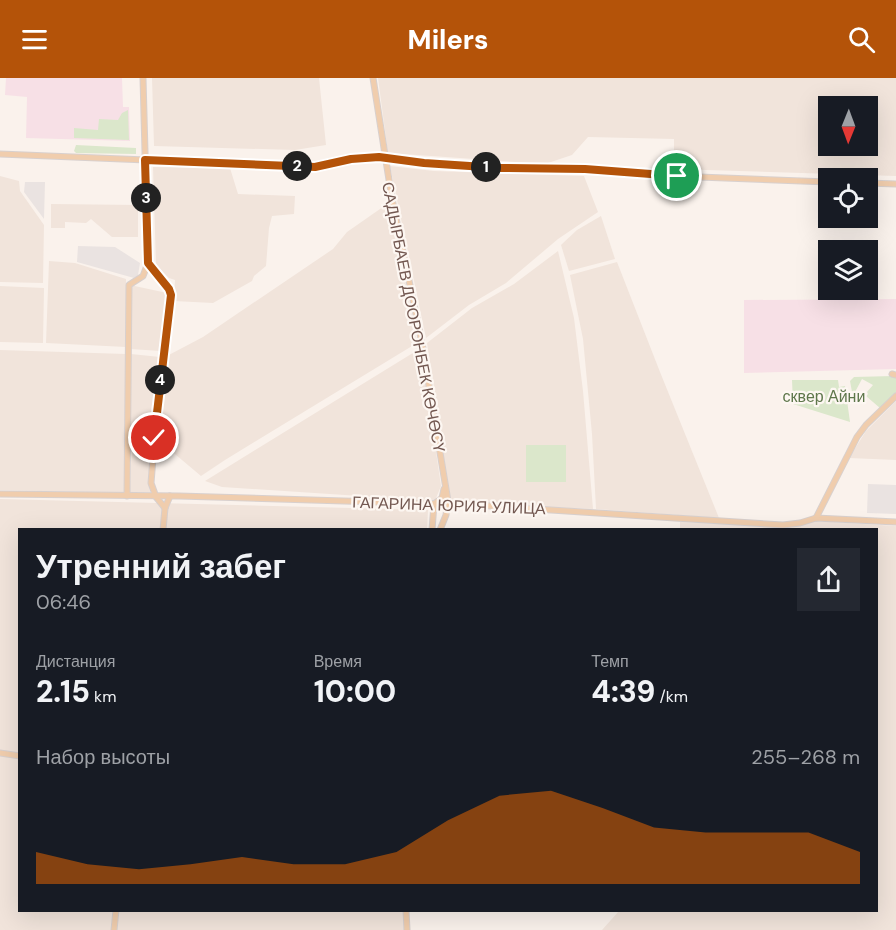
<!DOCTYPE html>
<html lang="ru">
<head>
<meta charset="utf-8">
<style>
  :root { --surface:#171b24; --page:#242831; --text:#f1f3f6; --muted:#9ea1a6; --accent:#b45309 }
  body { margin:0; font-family:"DM Sans",sans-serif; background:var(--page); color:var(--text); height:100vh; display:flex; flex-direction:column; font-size:22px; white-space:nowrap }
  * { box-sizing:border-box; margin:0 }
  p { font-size:20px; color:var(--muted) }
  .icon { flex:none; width:33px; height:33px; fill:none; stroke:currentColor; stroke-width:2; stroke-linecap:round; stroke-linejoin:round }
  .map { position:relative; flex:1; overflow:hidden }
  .side { position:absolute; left:18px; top:450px; width:860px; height:384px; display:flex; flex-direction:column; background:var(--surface); border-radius:0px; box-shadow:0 6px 24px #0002 }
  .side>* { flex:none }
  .needle { width:39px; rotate:181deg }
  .tools { position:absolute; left:818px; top:18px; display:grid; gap:12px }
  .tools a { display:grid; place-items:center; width:60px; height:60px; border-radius:0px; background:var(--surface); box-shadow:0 6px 24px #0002; font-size:30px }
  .pin { position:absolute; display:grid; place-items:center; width:51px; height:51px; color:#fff; margin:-26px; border:3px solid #fff; border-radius:50%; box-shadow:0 2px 6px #0007 }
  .km { position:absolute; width:30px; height:30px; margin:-15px; border-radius:50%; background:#222; color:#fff; font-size:16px; line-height:30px; text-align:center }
  .round { display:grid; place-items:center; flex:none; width:63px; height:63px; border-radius:0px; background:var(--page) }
  .overview { display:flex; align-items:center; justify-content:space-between; height:102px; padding:0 18px }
  h1 { font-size:33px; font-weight:800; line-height:45px }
  .metrics { display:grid; grid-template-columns:repeat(3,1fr); gap:9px; height:102px; padding:6px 18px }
  .metrics div { display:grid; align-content:center }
  .metrics b { font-size:30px; font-weight:800 }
  .metrics small { font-size:16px; font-weight:400 }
  .metrics p { font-size:16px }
  .chart { height:168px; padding:12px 18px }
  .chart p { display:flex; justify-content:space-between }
  .chart svg { width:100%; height:108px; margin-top:6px; fill:var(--accent); opacity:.7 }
  header { display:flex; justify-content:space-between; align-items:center; height:78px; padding:0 18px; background:var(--accent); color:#fff; font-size:27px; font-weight:800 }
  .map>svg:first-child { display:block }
</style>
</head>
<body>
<header><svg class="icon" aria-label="menu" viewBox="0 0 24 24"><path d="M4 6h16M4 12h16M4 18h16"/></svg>Milers<svg class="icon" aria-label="search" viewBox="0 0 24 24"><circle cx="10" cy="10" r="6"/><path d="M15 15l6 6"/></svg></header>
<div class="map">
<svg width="896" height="852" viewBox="0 0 896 852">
  <rect width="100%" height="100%" fill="#faf2ec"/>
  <g fill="#f1e4db" fill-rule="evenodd">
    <path d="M152,0H319L326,67L295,72L154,68Z"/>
    <path d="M378,0H896V98L674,91V61L588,59L572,77L545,86L388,75ZM828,28H867V68H828Z"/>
    <path d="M390,88L434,93L584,98L598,134L558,161L506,205L469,227L426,260Z"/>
    <path d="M153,89L230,90L238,116L295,118L294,136L272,138L269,150L266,188L254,198L252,203L213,225L174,223L175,202L169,200L156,187Z"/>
    <path d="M0,98L19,103L20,113L44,147L43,205L0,204Z"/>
    <path d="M390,124L417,265L225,382L201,398L157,361L165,279L203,259L333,171L347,154Z"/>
    <path d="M51,126L138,127V159H112L91,141L86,145L65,144V150H51Z"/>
    <path d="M601,138L615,181L569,193L561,167L577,152Z"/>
    <path d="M558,173L574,240L583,313L593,431L449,425L437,327L427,265L472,230L514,206Z"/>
    <path d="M49,183L75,185L126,201V269L46,265Z"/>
    <path d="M617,184L660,294L719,440L596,431L592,356L583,261L570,197Z"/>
    <path d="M130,207L167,215L161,273L130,271Z"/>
    <path d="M0,208L44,210L43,265L0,264Z"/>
    <path d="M421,270L441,408L434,425L381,424L375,419L222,409L205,403Z"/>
    <path d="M0,272L126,276L124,415L0,412Z"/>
    <path d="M131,276L160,279L153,358L131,357Z"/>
    <path d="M896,323V382L849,380L866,353Z"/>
    <path d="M132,361L152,362L149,405L150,414H130Z"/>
    <path d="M0,421L428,432L427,452H20V832H404L405,852H0Z"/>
    <path d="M815,443L896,448V852H602L619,833L876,832V452L680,451V444L788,449Z"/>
  </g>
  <g fill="#eae3e1">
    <path d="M25,104H45L44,141L24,114Z"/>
    <path d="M78,168L115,169L140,185L138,197L134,200L77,184Z"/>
    <path d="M868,406L896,407V436L867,435Z"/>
  </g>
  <g fill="#f7e0e6">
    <path d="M6,0H122L123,29H129L130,63L26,60L27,19L5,17Z"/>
    <path d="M896,221V291L744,295V222Z"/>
  </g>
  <g fill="#dbe7cb">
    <path d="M128,32L129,62L74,60V50L98,52L99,41L118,42L122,35Z"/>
    <path d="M76,67L136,70V76L76,75L74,73Z"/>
    <path d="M893,298L896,300V315L880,330L866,318L868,316L867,314L873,307L862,301L855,314H852L850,303L854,299Z"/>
    <path d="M792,302H838L839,309L845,308L850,344L793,326Z"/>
    <rect x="526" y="367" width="40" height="37"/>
  </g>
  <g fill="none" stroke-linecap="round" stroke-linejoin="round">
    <defs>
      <g id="major">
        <path d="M373,0L392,121L422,265L448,423L446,437L440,452"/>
        <path d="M0,76L315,89L351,81L379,79L424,85L500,90L585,91L673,98L828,104"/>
        <path d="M867,105L896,106"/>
        <path d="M148,185L167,208L171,217L158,318L151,405L156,419L165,430"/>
        <path d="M892,296L896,297"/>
        <path d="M0,416L179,418L475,427L783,447L800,445L816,440L896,444"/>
        <path d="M127,418L129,207L143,198L148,185L143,0"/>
        <path d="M816,440L857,359L866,347L896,318"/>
        <path d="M163,452L165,430L170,418"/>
        <path d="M432,452L434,426L442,420L444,411"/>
        <path d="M0,675L20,678"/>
        <path d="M406,832L407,852"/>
        <path d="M114,852L116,832"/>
      </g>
    </defs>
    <use href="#major" stroke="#d8d0ce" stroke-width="7"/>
    <use href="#major" stroke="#f0cdad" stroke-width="5"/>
  </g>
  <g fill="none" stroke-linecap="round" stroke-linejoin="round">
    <defs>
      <path id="route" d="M154,360L171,217L169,211L148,185L145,82L315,89L351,81L379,79L424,85L500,90L585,91L677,98"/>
    </defs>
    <use href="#route" stroke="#fff" stroke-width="12"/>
    <use href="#route" stroke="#b45309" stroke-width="8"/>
  </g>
  <g text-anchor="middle" stroke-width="4.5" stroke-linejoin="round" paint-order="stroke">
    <g font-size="16" fill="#735851" stroke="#fdf7f2">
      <text transform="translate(414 239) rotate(79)" y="6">САДЫРБАЕВ ДООРОНБЕК КӨЧӨСҮ</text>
      <text transform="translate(449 427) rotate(2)" y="6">ГАГАРИНА ЮРИЯ УЛИЦА</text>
    </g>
    <g font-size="16" fill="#5e774b" stroke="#fdf7f2">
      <text x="824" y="324">сквер Айни</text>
    </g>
  </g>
</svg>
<div class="tools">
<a><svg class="needle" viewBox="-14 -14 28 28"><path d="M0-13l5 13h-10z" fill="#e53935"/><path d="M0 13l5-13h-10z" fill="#9ea1a6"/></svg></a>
<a><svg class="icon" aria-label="locate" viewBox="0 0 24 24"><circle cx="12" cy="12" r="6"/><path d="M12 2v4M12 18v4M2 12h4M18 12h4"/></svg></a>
<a><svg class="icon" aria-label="layers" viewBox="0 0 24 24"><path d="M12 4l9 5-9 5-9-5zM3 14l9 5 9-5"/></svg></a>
</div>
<div class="pin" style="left:677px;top:98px;background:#1e9e55"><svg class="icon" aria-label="arrive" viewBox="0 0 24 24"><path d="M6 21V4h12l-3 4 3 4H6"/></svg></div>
<div class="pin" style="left:154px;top:360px;background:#d93025"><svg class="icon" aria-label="check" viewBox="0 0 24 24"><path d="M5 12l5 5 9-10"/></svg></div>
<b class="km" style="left:486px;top:89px">1</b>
<b class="km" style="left:297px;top:88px">2</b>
<b class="km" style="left:146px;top:120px">3</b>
<b class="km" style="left:160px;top:302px">4</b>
<section class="side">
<div class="overview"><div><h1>Утренний забег</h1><p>06:46</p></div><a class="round"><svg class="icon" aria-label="share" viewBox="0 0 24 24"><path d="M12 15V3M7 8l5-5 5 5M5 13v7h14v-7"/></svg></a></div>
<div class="metrics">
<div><p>Дистанция</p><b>2.15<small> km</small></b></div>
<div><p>Время</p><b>10:00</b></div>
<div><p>Темп</p><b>4:39<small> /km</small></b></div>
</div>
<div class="chart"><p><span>Набор высоты</span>255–268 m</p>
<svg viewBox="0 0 160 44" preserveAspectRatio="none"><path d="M0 44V31L10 36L20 38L30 36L40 33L50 36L60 36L70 31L80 18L90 8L100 6L110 13L120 21L130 23L140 23L150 23L160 31V44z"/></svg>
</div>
</section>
</div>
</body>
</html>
